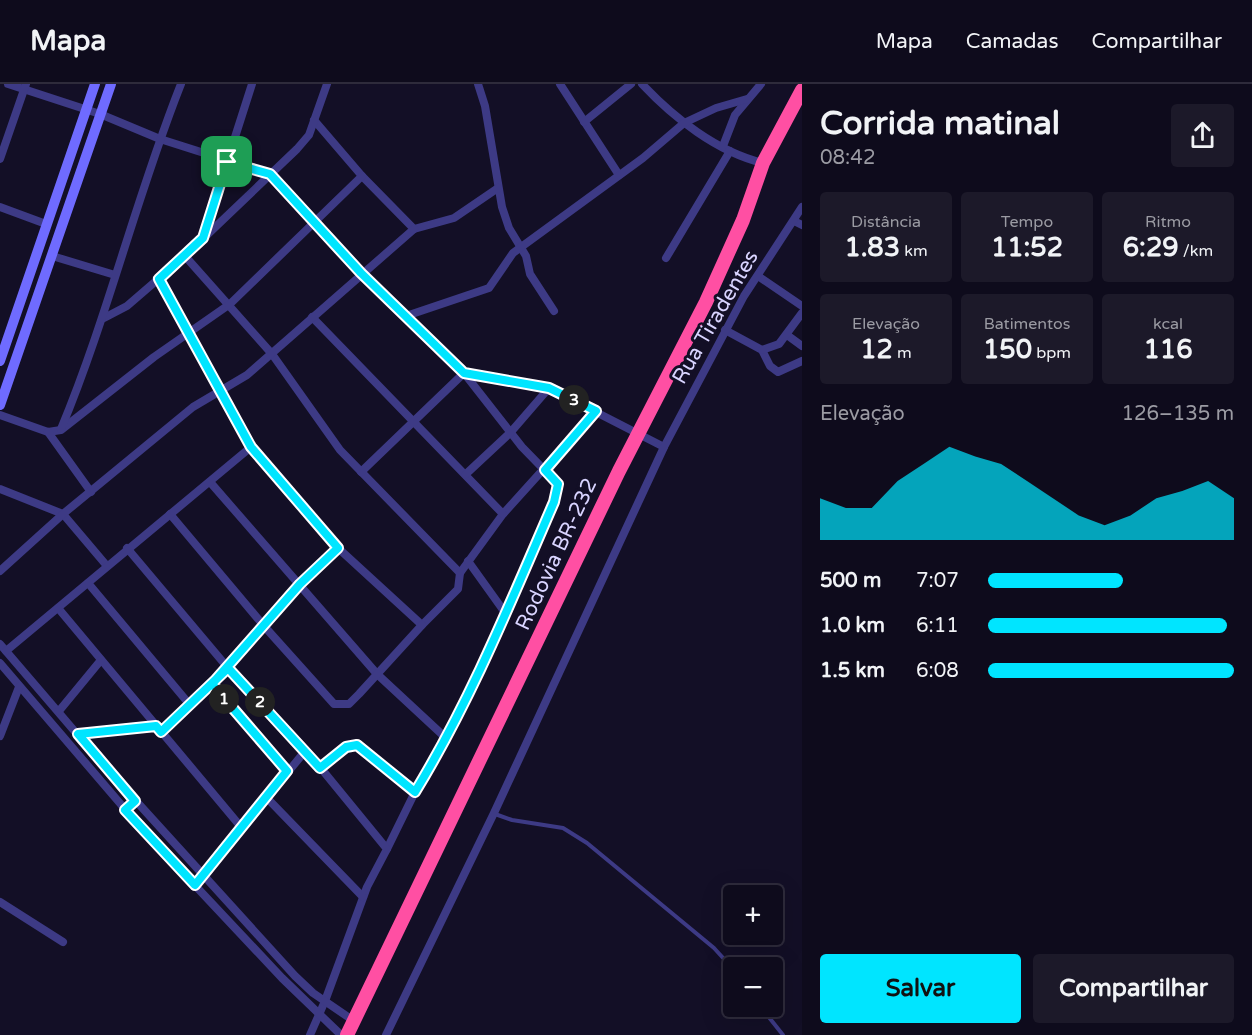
<!DOCTYPE html>
<html lang="pt">
<head>
<meta charset="utf-8">
<style>
  :root { --surface:#0e0b1c; --page:#1c1929; --text:#f1f3f6; --muted:#9b9ba3; --line:#2e2b3b; --accent:#00e5ff }
  body { margin:0; font-family:"Varela Round",sans-serif; background:var(--page); color:var(--text); height:100vh; display:flex; flex-direction:column; font-size:22px; white-space:nowrap }
  * { box-sizing:border-box; margin:0 }
  p { font-size:20px; color:var(--muted) }
  .icon { flex:none; width:33px; height:33px; fill:none; stroke:currentColor; stroke-width:2; stroke-linecap:round; stroke-linejoin:round }
  .map { position:relative; flex:1; overflow:hidden }
  .panel { display:flex; flex-direction:column; background:var(--surface); width:450px }
  .panel>* { flex:none }
  .buttons { position:absolute; left:723px; top:801px; display:grid; gap:12px }
  .buttons a { display:grid; place-items:center; width:60px; height:60px; border-radius:6px; background:var(--surface); box-shadow:0 6px 24px #0002,0 0 0 2px var(--line); font-size:30px }
  .pin { position:absolute; display:grid; place-items:center; width:51px; height:51px; color:#fff; margin:-26px; border-radius:12px; box-shadow:0 3px 9px #0006 }
  .km { position:absolute; width:30px; height:30px; margin:-15px; border-radius:50%; background:#222; color:#fff; font-size:16px; line-height:30px; text-align:center }
  .round { display:grid; place-items:center; flex:none; width:63px; height:63px; border-radius:6px; background:var(--page) }
  .overview { display:flex; align-items:center; justify-content:space-between; height:102px; padding:0 18px }
  h1 { font-size:33px; font-weight:700; line-height:45px }
  .stats { display:grid; grid-template-columns:repeat(3,1fr); gap:9px; height:102px; padding:6px 18px }
  .stats div { display:grid; align-content:center; border-radius:6px; background:var(--page); text-align:center }
  .stats b { font-size:26px; font-weight:700 }
  .stats small { font-size:16px; font-weight:400 }
  .stats p { font-size:16px }
  .chart { height:168px; padding:12px 18px }
  .chart p { display:flex; justify-content:space-between }
  .chart svg { width:100%; height:108px; margin-top:6px; fill:var(--accent); opacity:.7 }
  .action { display:flex; gap:12px; margin-top:auto; padding:12px 18px }
  .action a { flex:1; height:69px; border-radius:6px; background:var(--accent); color:#111; font-size:24px; font-weight:700; line-height:69px; text-align:center }
  .action a+a { background:var(--page); color:var(--text) }
  ul { padding:0 18px; list-style:none; font-size:20px }
  li { display:grid; grid-template-columns:96px 72px 1fr; align-items:center; height:45px }
  li i { height:15px; border-radius:8px; background:var(--accent) }
  header { display:flex; align-items:center; gap:36px; box-sizing:border-box; height:84px; padding:0 30px; background:var(--surface); border-bottom:2px solid var(--line) }
  header strong { font-size:28px }
  nav { display:flex; gap:33px; margin-inline-start:auto; font-size:21px }
  main { display:flex; flex:1; min-height:0 }
  .map>svg:first-child { display:block }
</style>
</head>
<body>
<header>
<strong>Mapa</strong>
<nav><a>Mapa</a><a>Camadas</a><a>Compartilhar</a></nav>
</header>
<main>
<div class="map">
<svg width="802" height="951" viewBox="0 0 802 951">
  <rect width="100%" height="100%" fill="#130f26"/>
  <g fill="none" stroke-linecap="round" stroke-linejoin="round">
    <g stroke="#3d3a85" stroke-width="4">
      <path d="M495,730L512,736L563,744L587,759L714,864L734,886"/>
      <path d="M760,922L783,951"/>
    </g>
    <g stroke="#3d3a85" stroke-width="8">
      <path d="M8,0L100,30L160,55L270,90L361,190L464,289L522,363L558,400L554,418L471,606L447,655L415,708L387,765"/>
      <path d="M478,0L485,22L502,123L509,144L526,172L530,190L554,227"/>
      <path d="M560,0L619,91"/>
      <path d="M642,0C674,34 717,68 763,79"/>
      <path d="M314,36L362,92L414,145"/>
      <path d="M584,38L631,0"/>
      <path d="M723,62L735,31L761,0"/>
      <path d="M0,75L26,0"/>
      <path d="M0,123L46,140"/>
      <path d="M794,137L802,141"/>
      <path d="M414,145L454,134L498,104"/>
      <path d="M203,153L252,0"/>
      <path d="M52,172L115,191"/>
      <path d="M185,172L272,270L340,366L460,489"/>
      <path d="M666,174L730,67"/>
      <path d="M758,192L802,222"/>
      <path d="M159,194L251,363L338,464L422,541L458,505L460,489L503,430L596,327"/>
      <path d="M406,232L489,204L513,169L643,74L684,39L716,24L747,15"/>
      <path d="M312,233L503,430"/>
      <path d="M104,234L127,222L185,172L297,65L309,51L327,0"/>
      <path d="M725,246L762,266L770,282L778,288L802,277"/>
      <path d="M787,251L802,262"/>
      <path d="M762,266L779,260L802,229"/>
      <path d="M464,289L549,304L664,363"/>
      <path d="M0,331L48,348L61,346L154,273L230,220L362,92"/>
      <path d="M61,345C108,232 136,113 181,0"/>
      <path d="M48,348L91,408"/>
      <path d="M361,388L464,289"/>
      <path d="M466,390L511,348L549,304"/>
      <path d="M210,398L377,590L447,655"/>
      <path d="M0,405L63,430L107,482"/>
      <path d="M170,430L264,542L334,620H349L359,610L422,541"/>
      <path d="M127,464L228,584L306,666L387,765L367,803L325,917L310,951"/>
      <path d="M468,477L506,530"/>
      <path d="M0,487L63,430L193,323L247,291L414,145"/>
      <path d="M88,499L190,621"/>
      <path d="M58,524L241,743"/>
      <path d="M0,560L107,685L295,892L313,909L354,937"/>
      <path d="M6,567L251,363"/>
      <path d="M0,579L142,745L282,894L341,951"/>
      <path d="M211,600L287,687"/>
      <path d="M59,627L101,576"/>
      <path d="M161,648L228,584L300,500L338,464"/>
      <path d="M78,650L156,642"/>
      <path d="M0,652L19,603"/>
      <path d="M320,684L346,663L357,661L415,708"/>
      <path d="M266,713L363,813"/>
      <path d="M195,801L306,666"/>
      <path d="M0,818L63,858"/>
      <path d="M386,951L494,729L664,363L744,212L802,123"/>
    </g>
    <g stroke="#6f6bff" stroke-width="10">
      <path d="M0,277L95,0"/>
      <path d="M0,321L111,0"/>
    </g>
    <path stroke="#ff4fa3" stroke-width="14" d="M347,951L619,387L706,218L743,136L763,79L802,6"/>
  </g>
  <g fill="none" stroke-linecap="round" stroke-linejoin="round">
    <defs>
      <path id="route" d="M227,78L203,154L159,195L251,363L338,464L300,500L212,600L287,687L195,801L125,726L135,717L78,650L156,642L161,648L228,584L320,684L346,663L357,661L415,708C471,616 511,517 554,418L558,400L545,386L596,327L549,304L464,289L361,189L270,90L227,78"/>
    </defs>
    <use href="#route" stroke="#fff" stroke-width="12"/>
    <use href="#route" stroke="#00e5ff" stroke-width="8"/>
  </g>
  <g text-anchor="middle" stroke-width="6" stroke-linejoin="round" paint-order="stroke">
    <g font-size="21" fill="#d9d4ff" stroke="#130f26">
      <text transform="translate(715 233) rotate(-60)" y="7">Rua Tiradentes</text>
      <text transform="translate(556 470) rotate(-65)" y="7">Rodovia BR-232</text>
    </g>
  </g>
</svg>
<div class="buttons">
<a>+</a>
<a>−</a>
</div>
<div class="pin" style="left:227px;top:78px;background:#1e9e55"><svg class="icon" aria-label="arrive" viewBox="0 0 24 24"><path d="M6 21V4h12l-3 4 3 4H6"/></svg></div>
<b class="km" style="left:224px;top:615px">1</b>
<b class="km" style="left:260px;top:618px">2</b>
<b class="km" style="left:574px;top:316px">3</b>
</div>
<section class="panel">
<div class="overview"><div><h1>Corrida matinal</h1><p>08:42</p></div><a class="round"><svg class="icon" aria-label="share" viewBox="0 0 24 24"><path d="M12 15V3M7 8l5-5 5 5M5 13v7h14v-7"/></svg></a></div>
<div class="stats">
<div><p>Distância</p><b>1.83<small> km</small></b></div>
<div><p>Tempo</p><b>11:52</b></div>
<div><p>Ritmo</p><b>6:29<small> /km</small></b></div>
</div>
<div class="stats">
<div><p>Elevação</p><b>12<small> m</small></b></div>
<div><p>Batimentos</p><b>150<small> bpm</small></b></div>
<div><p>kcal</p><b>116</b></div>
</div>
<div class="chart"><p><span>Elevação</span>126–135 m</p>
<svg viewBox="0 0 160 44" preserveAspectRatio="none"><path d="M0 44V27L10 31L20 31L30 20L40 13L50 6L60 10L70 13L80 20L90 27L100 34L110 38L120 34L130 27L140 24L150 20L160 27V44z"/></svg>
</div>
<ul>
<li><b>500 m</b>7:07<i style="width:55%"></i></li>
<li><b>1.0 km</b>6:11<i style="width:97%"></i></li>
<li><b>1.5 km</b>6:08<i style="width:100%"></i></li>
</ul>
<div class="action"><a>Salvar</a><a>Compartilhar</a></div>
</section>
</main>
</body>
</html>
